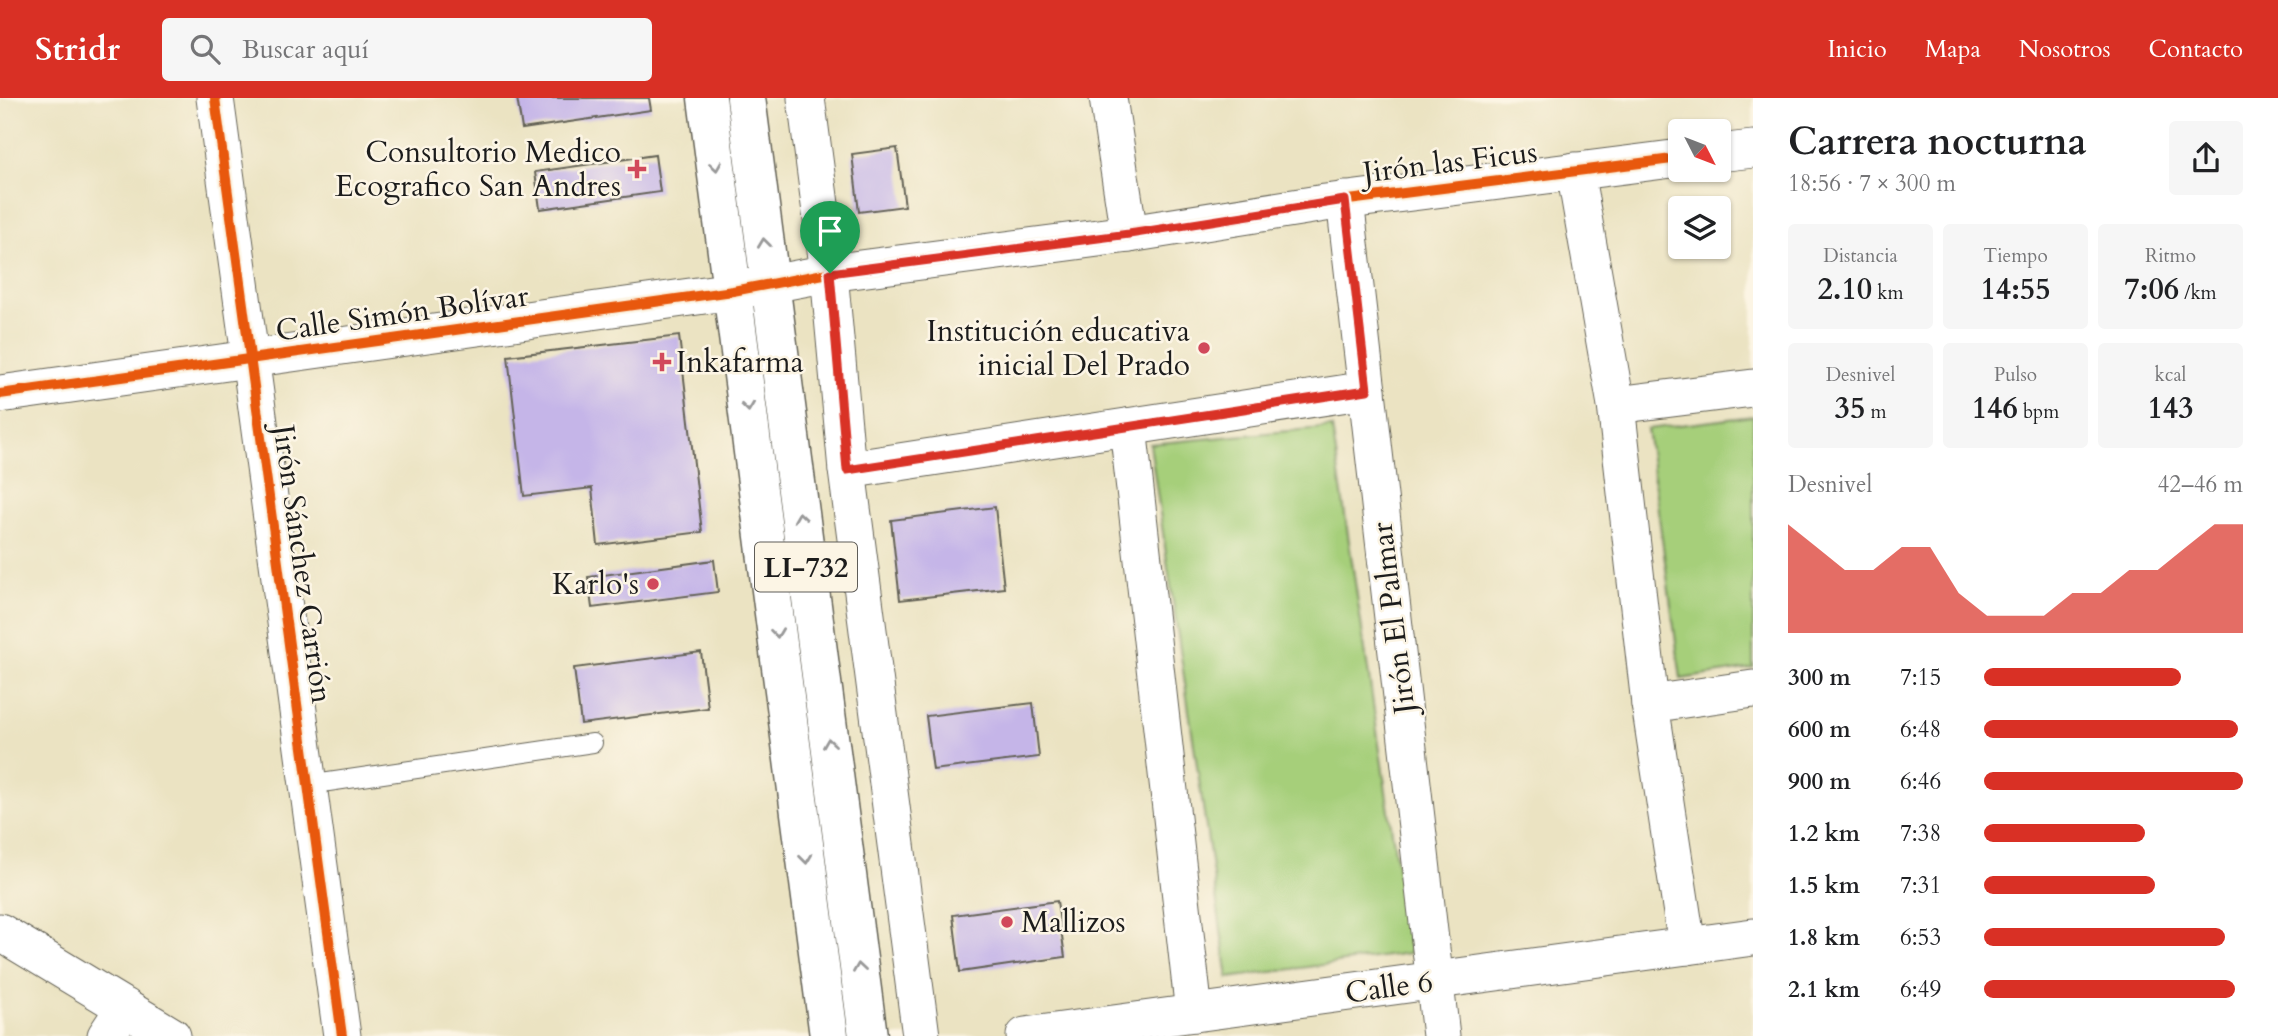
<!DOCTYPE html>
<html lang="es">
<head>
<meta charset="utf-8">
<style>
  :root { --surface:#fff; --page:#f6f6f6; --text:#202124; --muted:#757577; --accent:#d93025 }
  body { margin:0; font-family:Cardo,serif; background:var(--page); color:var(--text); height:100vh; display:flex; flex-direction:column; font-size:26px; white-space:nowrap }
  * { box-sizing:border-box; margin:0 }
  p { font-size:23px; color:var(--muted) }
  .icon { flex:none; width:38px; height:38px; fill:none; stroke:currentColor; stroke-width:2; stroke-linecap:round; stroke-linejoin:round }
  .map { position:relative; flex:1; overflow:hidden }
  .drawer { display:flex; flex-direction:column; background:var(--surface); width:525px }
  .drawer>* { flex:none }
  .needle { width:46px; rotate:132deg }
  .controls { position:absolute; left:1668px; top:21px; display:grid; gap:14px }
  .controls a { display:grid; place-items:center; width:63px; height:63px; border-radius:7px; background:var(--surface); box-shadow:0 2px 5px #0004; font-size:35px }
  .pin { position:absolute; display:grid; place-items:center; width:60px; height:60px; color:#fff; margin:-72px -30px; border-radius:50% 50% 50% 0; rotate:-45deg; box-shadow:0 0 7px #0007 }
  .pin .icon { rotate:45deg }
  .round { display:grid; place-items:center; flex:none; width:74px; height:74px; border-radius:7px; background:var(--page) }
  .summary { display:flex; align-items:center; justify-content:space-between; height:119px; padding:0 35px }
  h1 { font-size:38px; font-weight:600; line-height:52px }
  .metrics { display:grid; grid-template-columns:repeat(3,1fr); gap:10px; height:119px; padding:7px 35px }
  .metrics div { display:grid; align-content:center; border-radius:7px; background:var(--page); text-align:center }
  .metrics b { font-size:30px; font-weight:600 }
  .metrics small { font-size:19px; font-weight:400 }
  .metrics p { font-size:19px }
  .chart { height:196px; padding:14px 35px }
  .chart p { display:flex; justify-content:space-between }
  .chart svg { width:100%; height:126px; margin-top:7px; fill:var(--accent); opacity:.7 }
  ul { padding:0 35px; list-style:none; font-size:23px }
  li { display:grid; grid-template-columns:112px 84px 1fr; align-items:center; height:52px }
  li i { height:18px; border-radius:9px; background:var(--accent) }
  header { display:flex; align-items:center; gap:42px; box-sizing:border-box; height:98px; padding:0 35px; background:var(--accent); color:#fff }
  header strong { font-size:33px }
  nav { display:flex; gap:38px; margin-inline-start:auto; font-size:24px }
  .search { width:490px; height:63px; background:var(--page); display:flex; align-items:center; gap:18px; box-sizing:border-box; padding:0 24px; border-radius:7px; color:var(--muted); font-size:26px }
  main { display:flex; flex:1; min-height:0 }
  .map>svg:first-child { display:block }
</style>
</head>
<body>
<header>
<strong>Stridr</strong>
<div class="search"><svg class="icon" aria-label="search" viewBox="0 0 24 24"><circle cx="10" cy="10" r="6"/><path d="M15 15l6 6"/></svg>Buscar aquí</div>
<nav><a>Inicio</a><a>Mapa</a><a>Nosotros</a><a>Contacto</a></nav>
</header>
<main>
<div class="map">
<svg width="1753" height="938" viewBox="0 0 1753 938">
  <rect width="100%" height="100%" fill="#fcf5e5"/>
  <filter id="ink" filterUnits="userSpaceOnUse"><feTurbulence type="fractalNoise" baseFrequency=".0143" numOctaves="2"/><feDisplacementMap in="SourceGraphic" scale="14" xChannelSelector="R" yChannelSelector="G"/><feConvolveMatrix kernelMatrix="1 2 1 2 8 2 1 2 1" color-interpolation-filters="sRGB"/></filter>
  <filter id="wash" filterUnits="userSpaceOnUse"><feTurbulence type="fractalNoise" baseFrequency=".00686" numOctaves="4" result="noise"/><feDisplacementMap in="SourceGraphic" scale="28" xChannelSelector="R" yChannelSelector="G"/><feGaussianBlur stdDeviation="1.57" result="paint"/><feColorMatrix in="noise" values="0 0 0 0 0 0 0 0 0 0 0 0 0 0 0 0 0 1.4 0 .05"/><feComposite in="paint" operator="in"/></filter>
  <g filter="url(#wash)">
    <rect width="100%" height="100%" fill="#ebe3c2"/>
    <g fill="#a6cf7a" stroke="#61764b" stroke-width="2">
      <path d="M1753,318V570L1681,581L1647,331Z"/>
      <path d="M1332,329L1410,855L1228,880L1150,346Z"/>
    </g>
    <g id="blocks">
      <g fill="#c5b5e8">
        <path d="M517,0H649L651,12L522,31Z"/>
        <path d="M897,50L905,108L859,114L852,56Z"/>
        <path d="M655,57L660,94L540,111L535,74Z"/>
        <path d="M679,238L702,434L598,447L592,390L524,398L508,258Z"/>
        <path d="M995,409L1004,490L900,502L891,422Z"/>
        <path d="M714,462L718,494L592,510L588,479Z"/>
        <path d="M701,554L708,610L581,626L574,570Z"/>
        <path d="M1033,605L1039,659L933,672L926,618Z"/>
        <path d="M1057,803L1065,859L960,874L953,817Z"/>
      </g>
    </g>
  </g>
  <g filter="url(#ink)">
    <use href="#blocks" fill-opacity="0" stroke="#646256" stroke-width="2"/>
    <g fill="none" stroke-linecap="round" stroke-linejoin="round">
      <defs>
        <path id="service" d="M308,687L593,645"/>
        <g id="minor">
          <path d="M215,0L342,938"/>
          <path d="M806,0L829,175L847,372L921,938"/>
          <path d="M1108,0L1129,136"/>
          <path d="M1718,55L1753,51"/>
          <path d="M1575,73L1616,307L1650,606L1687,848"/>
          <path d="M1345,102L1441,938"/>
          <path d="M0,296L733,193L829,175L1129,136L1325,105L1680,60"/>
          <path d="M1616,307L1753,290"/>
          <path d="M1128,329L1194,915"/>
          <path d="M847,372L1367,292"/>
          <path d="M1650,606L1753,591"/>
          <path d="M0,834L172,938"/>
          <path d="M106,938L125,909"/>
          <path d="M1025,938L1753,839"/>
        </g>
        <g id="primary">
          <path d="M707,0L829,938"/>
          <path d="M746,0L868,938"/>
        </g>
      </defs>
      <use href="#service" stroke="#646256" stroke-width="20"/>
      <use href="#minor" stroke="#646256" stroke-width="39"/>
      <use href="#primary" stroke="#646256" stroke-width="41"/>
      <use href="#service" stroke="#fff" stroke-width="18"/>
      <use href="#minor" stroke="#fff" stroke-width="37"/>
      <use href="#primary" stroke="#fff" stroke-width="38"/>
      <defs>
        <g id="cycleway">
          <path d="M215,0L342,938"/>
          <path d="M0,296L733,193L829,175L1129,136L1325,105L1680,60"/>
        </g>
      </defs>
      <use href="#cycleway" stroke="#fcf5e5" stroke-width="15"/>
      <use href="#cycleway" stroke="#e8590c" stroke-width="10"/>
    </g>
    <defs><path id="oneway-chevron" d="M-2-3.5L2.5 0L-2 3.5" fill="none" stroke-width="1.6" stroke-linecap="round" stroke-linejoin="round" transform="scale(1.75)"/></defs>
    <g stroke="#999">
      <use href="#oneway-chevron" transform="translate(716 68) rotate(82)"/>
      <use href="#oneway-chevron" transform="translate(764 145) rotate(-97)"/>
      <use href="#oneway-chevron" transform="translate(748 309) rotate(83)"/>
      <use href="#oneway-chevron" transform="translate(800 419) rotate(-98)"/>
      <use href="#oneway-chevron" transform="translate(777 535) rotate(83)"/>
      <use href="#oneway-chevron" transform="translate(829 645) rotate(-98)"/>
      <use href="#oneway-chevron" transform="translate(806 761) rotate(83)"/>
      <use href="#oneway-chevron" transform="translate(859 870) rotate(-98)"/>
    </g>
  </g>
  <g fill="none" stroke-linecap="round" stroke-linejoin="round" filter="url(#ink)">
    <defs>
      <path id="route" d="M1345,102L1367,292L847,372L830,175L1129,136Z"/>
    </defs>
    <use href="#route" stroke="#fff" stroke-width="14"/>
    <use href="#route" stroke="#d93025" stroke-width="9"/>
  </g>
  <g fill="#d1495b" stroke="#fcf5e5" stroke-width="2.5">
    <path d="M633.5 60.5h7v7h7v7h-7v7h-7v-7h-7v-7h7z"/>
    <circle cx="1204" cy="250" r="7"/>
    <path d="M658.5 253.5h7v7h7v7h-7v7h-7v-7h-7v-7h7z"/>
    <circle cx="653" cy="486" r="7"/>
    <circle cx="1007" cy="824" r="7"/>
  </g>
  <g text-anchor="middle" stroke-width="5" stroke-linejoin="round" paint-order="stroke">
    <rect fill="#fcf5e5" stroke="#5f5d58" stroke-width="2" x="755" y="444.5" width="102" height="49" rx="5"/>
    <g font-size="28" font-weight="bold" fill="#1c1c1c">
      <text x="806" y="479">LI-732</text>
    </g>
    <g font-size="30" fill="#1c1c1c" stroke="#fcf5e5" text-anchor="end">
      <text x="621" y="64">Consultorio Medico<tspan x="621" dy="34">Ecografico San Andres</tspan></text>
      <text x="1190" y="243">Institución educativa<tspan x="1190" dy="34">inicial Del Prado</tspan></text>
      <text x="676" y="274" text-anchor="start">Inkafarma</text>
      <text x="639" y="496">Karlo's</text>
      <text x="1021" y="834" text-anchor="start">Mallizos</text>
    </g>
    <g font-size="30" fill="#1c1c1c" stroke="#fcf5e5">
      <text transform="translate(1450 64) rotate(-7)" y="10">Jirón las Ficus</text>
      <text transform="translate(402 215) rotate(-8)" y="10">Calle Simón Bolívar</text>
      <text transform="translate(303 466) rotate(82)" y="10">Jirón Sánchez Carrión</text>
      <text transform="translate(1393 520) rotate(-97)" y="10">Jirón El Palmar</text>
      <text transform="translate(1389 889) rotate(-8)" y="10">Calle 6</text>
    </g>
  </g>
</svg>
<div class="controls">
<a><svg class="needle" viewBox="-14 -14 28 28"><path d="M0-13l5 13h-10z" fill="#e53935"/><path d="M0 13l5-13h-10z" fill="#757577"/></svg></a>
<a><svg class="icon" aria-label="layers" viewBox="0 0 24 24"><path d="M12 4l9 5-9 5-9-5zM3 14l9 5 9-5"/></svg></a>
</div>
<div class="pin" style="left:830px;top:175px;background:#1e9e55"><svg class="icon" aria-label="arrive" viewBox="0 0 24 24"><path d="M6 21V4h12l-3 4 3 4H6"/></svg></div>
</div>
<section class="drawer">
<div class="summary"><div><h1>Carrera nocturna</h1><p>18:56 · 7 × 300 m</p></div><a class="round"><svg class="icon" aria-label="share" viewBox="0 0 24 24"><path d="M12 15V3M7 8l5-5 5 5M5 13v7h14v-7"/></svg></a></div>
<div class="metrics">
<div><p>Distancia</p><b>2.10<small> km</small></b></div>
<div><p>Tiempo</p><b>14:55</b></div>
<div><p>Ritmo</p><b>7:06<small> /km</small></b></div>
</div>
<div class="metrics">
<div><p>Desnivel</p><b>35<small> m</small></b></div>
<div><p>Pulso</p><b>146<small> bpm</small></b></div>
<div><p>kcal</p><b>143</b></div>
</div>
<div class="chart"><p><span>Desnivel</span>42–46 m</p>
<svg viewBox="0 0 160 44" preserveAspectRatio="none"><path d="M0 44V6L10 14L20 22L30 22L40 14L50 14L60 30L70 38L80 38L90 38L100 30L110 30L120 22L130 22L140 14L150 6L160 6V44z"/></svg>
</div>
<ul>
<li><b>300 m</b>7:15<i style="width:76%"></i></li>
<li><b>600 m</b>6:48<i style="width:98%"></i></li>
<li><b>900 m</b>6:46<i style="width:100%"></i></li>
<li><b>1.2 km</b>7:38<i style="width:62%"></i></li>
<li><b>1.5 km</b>7:31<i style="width:66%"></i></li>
<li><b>1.8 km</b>6:53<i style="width:93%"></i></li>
<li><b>2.1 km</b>6:49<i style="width:97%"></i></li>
</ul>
</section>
</main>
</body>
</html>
